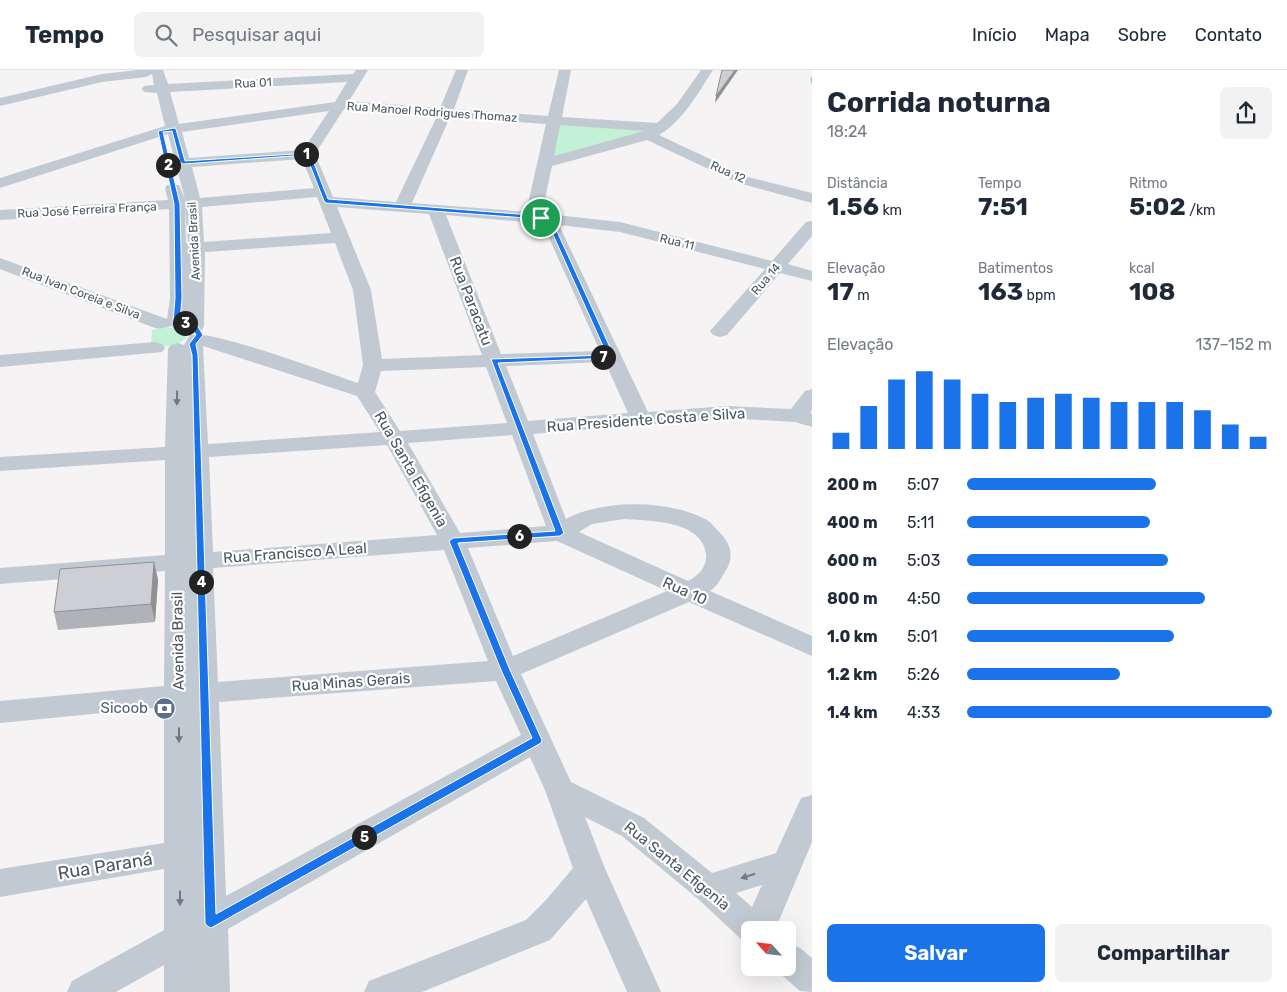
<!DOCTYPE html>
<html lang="pt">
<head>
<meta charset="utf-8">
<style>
  :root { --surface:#fff; --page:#f2f2f3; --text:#1f2937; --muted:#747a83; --line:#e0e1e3; --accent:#1a73e8 }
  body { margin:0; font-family:Rubik,sans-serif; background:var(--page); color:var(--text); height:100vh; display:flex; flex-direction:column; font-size:19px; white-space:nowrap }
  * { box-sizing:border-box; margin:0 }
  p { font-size:16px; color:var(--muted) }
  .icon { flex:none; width:28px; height:28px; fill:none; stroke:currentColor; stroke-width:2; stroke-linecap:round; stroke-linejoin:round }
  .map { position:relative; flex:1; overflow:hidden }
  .sheet { display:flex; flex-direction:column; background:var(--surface); width:475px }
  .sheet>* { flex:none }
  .needle { width:32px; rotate:297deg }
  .tools { position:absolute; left:741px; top:851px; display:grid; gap:10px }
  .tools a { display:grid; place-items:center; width:55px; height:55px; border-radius:8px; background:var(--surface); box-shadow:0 5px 20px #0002; font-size:25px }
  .pin { position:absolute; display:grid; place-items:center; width:42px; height:42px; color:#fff; margin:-21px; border:2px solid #fff; border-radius:50%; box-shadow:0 1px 5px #0007 }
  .km { position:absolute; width:25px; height:25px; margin:-12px; border-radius:50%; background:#222; color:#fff; font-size:14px; line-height:25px; text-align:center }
  .round { display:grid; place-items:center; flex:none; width:52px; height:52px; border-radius:8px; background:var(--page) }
  .summary { display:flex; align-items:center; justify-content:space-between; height:85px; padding:0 15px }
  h1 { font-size:28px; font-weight:700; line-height:38px }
  .stats { display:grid; grid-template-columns:repeat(3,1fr); gap:8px; height:85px; padding:5px 15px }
  .stats div { display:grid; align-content:center }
  .stats b { font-size:25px; font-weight:700 }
  .stats small { font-size:14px; font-weight:400 }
  .stats p { font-size:14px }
  .chart { height:140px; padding:10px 15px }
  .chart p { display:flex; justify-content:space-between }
  .chart svg { width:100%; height:90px; margin-top:5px; stroke:var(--accent); stroke-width:6 }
  .action { display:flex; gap:10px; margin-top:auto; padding:10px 15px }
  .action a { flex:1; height:58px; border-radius:8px; background:var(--accent); color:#fff; font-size:20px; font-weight:700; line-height:58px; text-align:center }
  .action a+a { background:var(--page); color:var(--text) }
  ul { padding:0 15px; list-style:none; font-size:16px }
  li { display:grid; grid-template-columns:80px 60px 1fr; align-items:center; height:38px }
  li i { height:12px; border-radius:6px; background:var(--accent) }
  header { display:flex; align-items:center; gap:30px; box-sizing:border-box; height:70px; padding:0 25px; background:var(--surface); border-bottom:1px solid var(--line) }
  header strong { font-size:24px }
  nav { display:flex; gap:28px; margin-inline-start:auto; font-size:18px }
  .search { width:350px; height:45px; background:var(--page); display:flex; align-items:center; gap:12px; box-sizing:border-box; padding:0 18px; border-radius:8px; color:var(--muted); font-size:19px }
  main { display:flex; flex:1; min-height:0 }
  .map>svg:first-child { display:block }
</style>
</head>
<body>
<header>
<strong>Tempo</strong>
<div class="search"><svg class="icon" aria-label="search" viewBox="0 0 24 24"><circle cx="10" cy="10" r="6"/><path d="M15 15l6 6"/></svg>Pesquisar aqui</div>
<nav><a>Início</a><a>Mapa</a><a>Sobre</a><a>Contato</a></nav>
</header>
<main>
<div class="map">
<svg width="812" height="922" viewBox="0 0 812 922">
  <rect width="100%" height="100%" fill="#f5f3f3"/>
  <g fill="#c3f1d5">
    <path d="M559,54L650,60L553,87Z"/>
    <path d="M167,257L184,261L187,264L186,268C175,278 164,278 151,273L152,260Z"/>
  </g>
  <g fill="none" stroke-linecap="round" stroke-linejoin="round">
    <path stroke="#90daee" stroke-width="3" d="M812,8V12"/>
    <g fill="#c1cad2" fill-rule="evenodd">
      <path d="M138,0H163L168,14L353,4L356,0H368L349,31L440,38L456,0H468L454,39L548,46L559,0H571L562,47L657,53L677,34L701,0H713C698,23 683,51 659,65L748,107L812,123V133L738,113L647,70L552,96L543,138L547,144L620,152L772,191L806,152L812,151V166L788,194L812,201V211L780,203L727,265L720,267L713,265L710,261L765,199L620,162L559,155L648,342L727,336L791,339L805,321L812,319V340L810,343L812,344V357L795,352L727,348L533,364L566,449C602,429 669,430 705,449C711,452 717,460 722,465C731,475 734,488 726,500C721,508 718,516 710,521L812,566V586L689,532L521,604L571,712L644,748L712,803L776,783L801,728L812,725V772L775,860H750V873L742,870L697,828L622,766L585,747L606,801L661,922H627L586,829L550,870L422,922H364L369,911L526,850L546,830L573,798L545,720L530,687L228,859L230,922H164V895L116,922H67L72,911L164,860V799L0,827V799L164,773V637L0,653V631L164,616L165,501L0,514V498L165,485V390L0,401V387L165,377L168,279L171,275L178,273L184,275L190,265C212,259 328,303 358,313L363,295L353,220L335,173L205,182L204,256L202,260L195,262L188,260L186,256V248L183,256C178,257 175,256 171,256C165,257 162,260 155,258L0,199V188L167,249L170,228L169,139L0,150V140L168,130L165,118L167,115H179L185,129L168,64L0,118V108L165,56L157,23L144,22L142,19L144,16L154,15L152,4L146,7L102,12L0,36V28L102,4ZM347,12L335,32L179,54L170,22ZM344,39L437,46L396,132L333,127L315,84ZM329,41L303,80L189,88L182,62ZM450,47L546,54L527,138L529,142L412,133ZM560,55L644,61L554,86ZM302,89L314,118L200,128L192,97ZM317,127L331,163L204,172L202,137ZM337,137L429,144L482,285L382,289L371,220ZM185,138L188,173H186ZM446,145L537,153L545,159L600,281L501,284ZM203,276L357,326L380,362L208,374ZM605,292L628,343L528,351L506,296ZM486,297L507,353L400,361L375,322L381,301ZM512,365L546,456L460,463L408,373ZM387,375L437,465L213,482L209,387ZM624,449C649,451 702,450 706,484C707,497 699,505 688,511L579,462L592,454ZM557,471L667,521L513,586L468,478ZM444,480L488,591L218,612L213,498ZM496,611L521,665L226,826L219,632ZM762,815L752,837L736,823Z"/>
      <path d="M155,272L162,274L165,278L162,282L0,297V285Z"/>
      <path d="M788,874L800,878L812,888V922L800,921L776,900L775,898H788Z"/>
    </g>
  </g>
  <path fill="#b0b2b7" d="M154,492L158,510L155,552L58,560L54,542Z"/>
  <g fill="#909195">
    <path d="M735,0H738L715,33L716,26Z"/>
    <path d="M154,492L158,510L155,552L151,534Z"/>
  </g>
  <g fill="#cdcfd5" stroke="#909195">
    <path d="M722,0H735L716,26Z"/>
    <path d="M154,492L151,534L54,542L60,499Z"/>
  </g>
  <defs><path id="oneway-solid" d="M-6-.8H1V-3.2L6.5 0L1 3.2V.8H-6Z" transform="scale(1.25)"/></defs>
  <g fill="#6e7983">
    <use href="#oneway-solid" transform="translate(177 328) rotate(91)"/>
    <use href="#oneway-solid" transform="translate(179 665) rotate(90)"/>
    <use href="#oneway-solid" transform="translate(748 806) rotate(163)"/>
    <use href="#oneway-solid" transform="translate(180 828) rotate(90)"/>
  </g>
  <path fill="#1a73e8" stroke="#fff" fill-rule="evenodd" d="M174,58L176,59L185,91L310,83L328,129L543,146L555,157L614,286L611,288L498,293L564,463L560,466L458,473L510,600L542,670L541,673L211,858L207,856L205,853L192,285L189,274L196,265L192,258L173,252L175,228L174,134L158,61ZM172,61L180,92L183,94L306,85L324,131L326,133L539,149L550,158L607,285L491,289L555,461L453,468L449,471L501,600L532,668L216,844L198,285L196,274L203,265L197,255L180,251L182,228L180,134L163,62Z"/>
  <defs>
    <symbol id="bank-disc" viewBox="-11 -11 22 22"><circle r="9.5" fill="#5c6f8a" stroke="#fff"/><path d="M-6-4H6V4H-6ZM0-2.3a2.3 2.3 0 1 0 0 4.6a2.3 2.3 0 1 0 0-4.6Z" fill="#fff"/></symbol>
  </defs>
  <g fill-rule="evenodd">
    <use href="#bank-disc" x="152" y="626" width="25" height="25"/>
  </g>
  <g text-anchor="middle" stroke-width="4.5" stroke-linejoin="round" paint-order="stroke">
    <g font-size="12" fill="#4a5661" stroke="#fff">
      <text transform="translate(253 13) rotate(-3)" y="4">Rua 01</text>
      <text transform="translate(432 42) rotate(4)" y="4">Rua Manoel Rodrigues Thomaz</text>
      <text transform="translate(728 102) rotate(24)" y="4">Rua 12</text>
      <text transform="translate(87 140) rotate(-3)" y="4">Rua José Ferreira França</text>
      <text transform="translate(194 171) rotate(-93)" y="4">Avenida Brasil</text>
      <text transform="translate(677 172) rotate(14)" y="4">Rua 11</text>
      <text transform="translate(766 209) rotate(-49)" y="4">Rua 14</text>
      <text transform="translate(81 223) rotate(21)" y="4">Rua Ivan Coreia e Silva</text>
    </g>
    <g font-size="15" fill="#4a5661" stroke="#fff">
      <text transform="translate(471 231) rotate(69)" y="5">Rua Paracatu</text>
      <text transform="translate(646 350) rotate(-4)" y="5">Rua Presidente Costa e Silva</text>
      <text transform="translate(411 399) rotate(60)" y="5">Rua Santa Efigenia</text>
      <text transform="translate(295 483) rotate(-4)" y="5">Rua Francisco A Leal</text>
      <text transform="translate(685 521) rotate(24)" y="5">Rua 10</text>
      <text transform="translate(178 571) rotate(-91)" y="5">Avenida Brasil</text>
      <text transform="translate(351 612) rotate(-4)" y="5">Rua Minas Gerais</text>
      <text transform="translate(677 796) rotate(39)" y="5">Rua Santa Efigenia</text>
    </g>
    <g font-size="15" fill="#4e5e75" stroke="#fff" text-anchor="end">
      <text x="148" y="643">Sicoob</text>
    </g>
    <g font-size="18" fill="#4a5661" stroke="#fff">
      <text transform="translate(105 796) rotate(-9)" y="6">Rua Paraná</text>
    </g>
  </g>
</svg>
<div class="tools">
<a><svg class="needle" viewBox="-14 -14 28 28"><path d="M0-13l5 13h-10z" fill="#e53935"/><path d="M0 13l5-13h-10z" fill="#747a83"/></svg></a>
</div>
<div class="pin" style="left:541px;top:148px;background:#1e9e55"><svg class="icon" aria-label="arrive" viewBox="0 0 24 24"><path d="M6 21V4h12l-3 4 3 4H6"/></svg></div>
<b class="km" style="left:306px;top:84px">1</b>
<b class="km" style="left:168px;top:95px">2</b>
<b class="km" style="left:185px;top:253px">3</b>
<b class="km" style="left:201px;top:512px">4</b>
<b class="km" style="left:364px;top:767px">5</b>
<b class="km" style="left:519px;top:466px">6</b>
<b class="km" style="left:603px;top:287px">7</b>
</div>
<section class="sheet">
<div class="summary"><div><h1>Corrida noturna</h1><p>18:24</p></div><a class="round"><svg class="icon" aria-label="share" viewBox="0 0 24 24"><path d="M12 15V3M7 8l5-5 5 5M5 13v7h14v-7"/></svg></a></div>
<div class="stats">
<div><p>Distância</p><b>1.56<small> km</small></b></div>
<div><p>Tempo</p><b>7:51</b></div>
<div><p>Ritmo</p><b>5:02<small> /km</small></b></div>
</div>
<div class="stats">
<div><p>Elevação</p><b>17<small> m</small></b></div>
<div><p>Batimentos</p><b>163<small> bpm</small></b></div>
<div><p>kcal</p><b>108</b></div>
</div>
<div class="chart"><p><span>Elevação</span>137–152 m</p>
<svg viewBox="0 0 160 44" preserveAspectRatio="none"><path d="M5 44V36M15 44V23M25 44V10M35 44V6M45 44V10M55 44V17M65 44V21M75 44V19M85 44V17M95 44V19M105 44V21M115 44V21M125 44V21M135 44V25M145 44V32M155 44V38"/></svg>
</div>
<ul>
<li><b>200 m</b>5:07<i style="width:62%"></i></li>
<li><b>400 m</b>5:11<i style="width:60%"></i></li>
<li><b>600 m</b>5:03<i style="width:66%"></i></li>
<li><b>800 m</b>4:50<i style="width:78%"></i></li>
<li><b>1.0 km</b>5:01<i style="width:68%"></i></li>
<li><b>1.2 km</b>5:26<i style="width:50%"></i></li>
<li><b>1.4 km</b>4:33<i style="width:100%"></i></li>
</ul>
<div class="action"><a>Salvar</a><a>Compartilhar</a></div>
</section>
</main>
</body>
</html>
